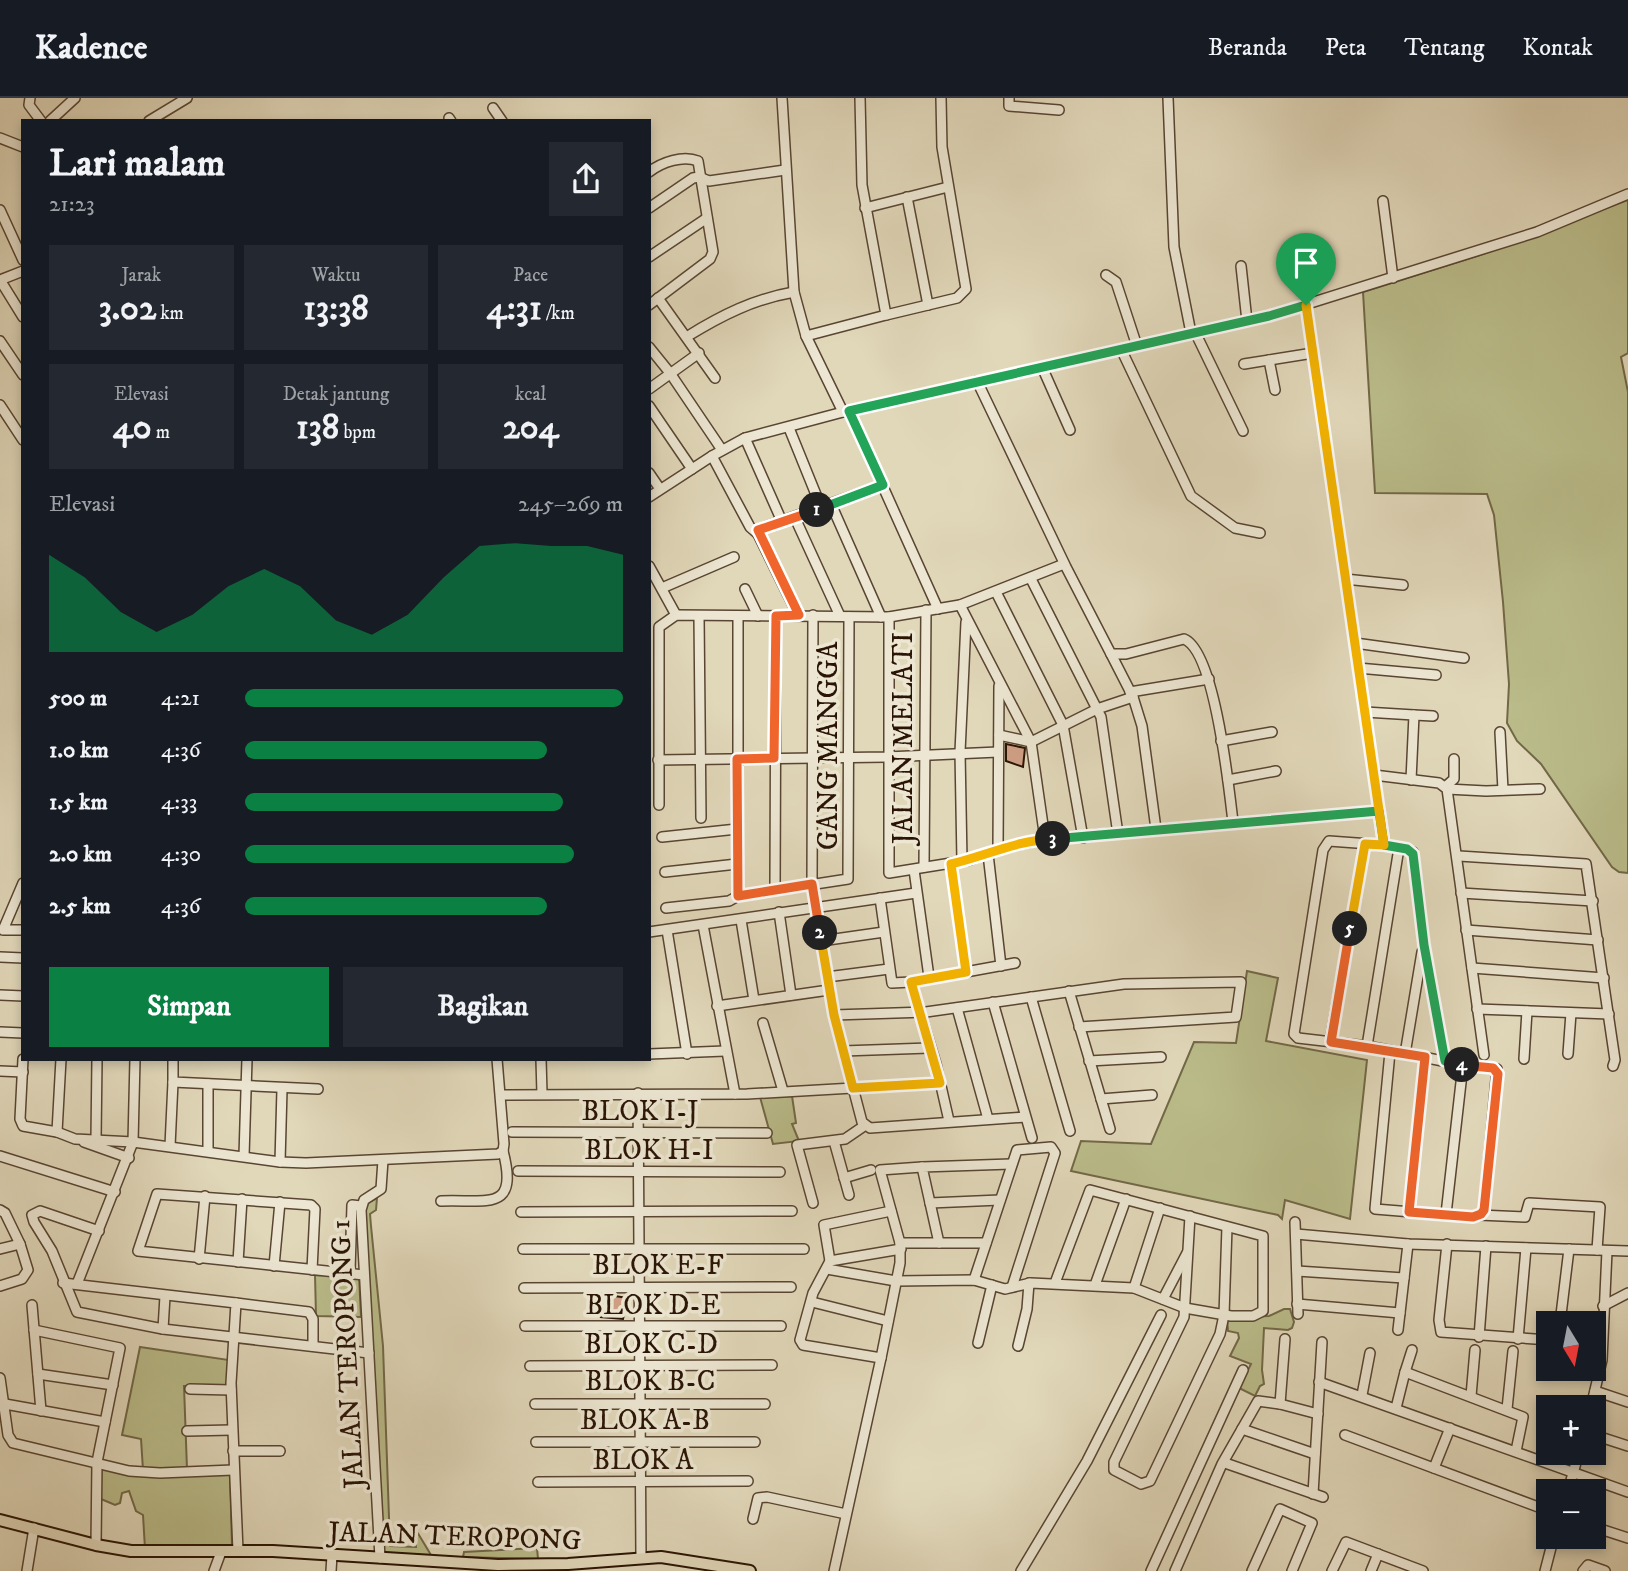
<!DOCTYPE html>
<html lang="id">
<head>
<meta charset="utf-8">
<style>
  :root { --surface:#171b24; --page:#242831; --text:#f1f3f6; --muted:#9ea1a6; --line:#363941; --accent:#0b8043 }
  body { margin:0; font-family:"IM FELL DW Pica",serif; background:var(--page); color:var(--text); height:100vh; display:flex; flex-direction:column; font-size:26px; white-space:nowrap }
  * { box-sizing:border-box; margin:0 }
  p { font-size:23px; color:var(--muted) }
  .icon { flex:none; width:38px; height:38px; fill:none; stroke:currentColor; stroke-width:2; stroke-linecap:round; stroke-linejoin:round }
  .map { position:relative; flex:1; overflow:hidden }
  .side { position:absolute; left:21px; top:21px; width:630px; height:942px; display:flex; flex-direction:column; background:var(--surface); border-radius:0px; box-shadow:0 4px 10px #0003 }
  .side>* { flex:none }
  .needle { width:46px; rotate:170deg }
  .fabs { position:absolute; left:1536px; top:1213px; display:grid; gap:14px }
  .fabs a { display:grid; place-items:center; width:70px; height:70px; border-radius:0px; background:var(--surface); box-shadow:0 4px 10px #0003; font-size:35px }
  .pin { position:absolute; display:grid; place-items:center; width:60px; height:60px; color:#fff; margin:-72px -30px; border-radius:50% 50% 50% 0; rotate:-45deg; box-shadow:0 0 7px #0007 }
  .pin .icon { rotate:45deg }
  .km { position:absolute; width:35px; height:35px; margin:-18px; border-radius:50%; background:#222; color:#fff; font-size:19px; line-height:35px; text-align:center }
  .round { display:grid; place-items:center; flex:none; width:74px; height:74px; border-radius:0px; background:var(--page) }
  .summary { display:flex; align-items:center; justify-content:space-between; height:119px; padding:0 28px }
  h1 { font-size:38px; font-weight:700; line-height:52px }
  .stats { display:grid; grid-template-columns:repeat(3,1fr); gap:10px; height:119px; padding:7px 28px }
  .stats div { display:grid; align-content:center; border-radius:0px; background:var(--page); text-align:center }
  .stats b { font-size:35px; font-weight:700 }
  .stats small { font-size:19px; font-weight:400 }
  .stats p { font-size:19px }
  .chart { height:196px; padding:14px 28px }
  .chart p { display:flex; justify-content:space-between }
  .chart svg { width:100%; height:126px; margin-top:7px; fill:var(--accent); opacity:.7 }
  .cta { display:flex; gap:14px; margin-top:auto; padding:14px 28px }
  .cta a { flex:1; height:80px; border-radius:0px; background:var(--accent); color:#fff; font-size:28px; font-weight:700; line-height:80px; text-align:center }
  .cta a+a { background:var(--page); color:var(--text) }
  ul { padding:0 28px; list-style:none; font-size:23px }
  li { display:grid; grid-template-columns:112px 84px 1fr; align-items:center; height:52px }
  li i { height:18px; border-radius:9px; background:var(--accent) }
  header { display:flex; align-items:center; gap:42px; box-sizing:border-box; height:98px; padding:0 35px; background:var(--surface); border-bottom:2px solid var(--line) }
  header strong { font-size:33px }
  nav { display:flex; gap:38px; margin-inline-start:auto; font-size:24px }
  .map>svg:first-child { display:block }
</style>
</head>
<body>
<header>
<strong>Kadence</strong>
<nav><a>Beranda</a><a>Peta</a><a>Tentang</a><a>Kontak</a></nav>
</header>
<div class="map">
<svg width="1628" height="1473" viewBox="0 0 1628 1473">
  <rect width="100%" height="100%" fill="#e1d8ba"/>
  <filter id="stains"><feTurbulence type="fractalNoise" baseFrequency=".00286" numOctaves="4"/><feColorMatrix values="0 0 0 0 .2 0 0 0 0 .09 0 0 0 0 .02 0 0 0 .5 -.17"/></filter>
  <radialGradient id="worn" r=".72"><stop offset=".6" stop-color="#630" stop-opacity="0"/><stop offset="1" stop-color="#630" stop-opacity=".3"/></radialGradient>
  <g fill="#babc8a" stroke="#726847" stroke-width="2">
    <path d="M1628,102V255L1621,259L1628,294V775L1619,774L1612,769L1541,666L1517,643L1507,625L1509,586L1503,504L1494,417L1487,396L1375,395L1363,194L1480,157Z"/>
    <path d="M1247,873L1278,880L1266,943L1367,962L1350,1121L1285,1102L1282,1121L1278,1117L1071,1073L1081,1043L1151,1046L1194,944L1236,945Z"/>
    <path d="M792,998L796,1025L792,1026L799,1043L773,1046L760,999Z"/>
    <path d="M377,1100L376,1112L370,1116L371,1128L383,1248L390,1448L416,1449V1432L431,1457L426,1458L381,1455L364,1130L366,1106Z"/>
    <path d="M315,1177L359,1178L361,1219L316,1218Z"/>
    <path d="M1284,1211H1290L1294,1224L1292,1230L1288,1232L1264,1230L1262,1272L1264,1286L1260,1288L1255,1298L1239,1290L1251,1266L1230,1258L1239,1240L1238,1235L1228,1233L1227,1220L1269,1218Z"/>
    <path d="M140,1249L229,1262V1289L184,1288L187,1371L143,1372L141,1341L122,1337Z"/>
    <path d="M100,1367L115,1370L230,1374L232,1448L145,1451L143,1417L136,1413L129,1393L122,1395L120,1405L115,1407L101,1401Z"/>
    <path d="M537,1450L538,1461L463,1459L464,1454Z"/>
  </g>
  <g fill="#d0a086" stroke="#2a1404" stroke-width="2">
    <path d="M1006,646L1025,650L1023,669L1006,663Z"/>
    <path d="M608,1197L628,1200L623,1221L601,1219Z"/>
  </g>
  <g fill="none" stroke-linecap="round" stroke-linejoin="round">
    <defs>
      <g id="minor">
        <path d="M30,0L29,7L41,23"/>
        <path d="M782,0L794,194L806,238L843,314"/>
        <path d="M1009,0V8L1059,12"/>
        <path d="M1168,0L1174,149L1191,235"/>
        <path d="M493,10L502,23"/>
        <path d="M449,20L451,23"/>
        <path d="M50,23L75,0"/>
        <path d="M149,23L187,0"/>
        <path d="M0,40L23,49"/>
        <path d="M649,74C662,64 683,57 698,63L713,154L710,161L649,207"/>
        <path d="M907,99L928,207"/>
        <path d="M1383,103L1393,180"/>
        <path d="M649,110L693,80L699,79L709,83L785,72"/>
        <path d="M865,110L948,89"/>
        <path d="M0,112L23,162"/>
        <path d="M649,159L707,120"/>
        <path d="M1241,168L1247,223"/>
        <path d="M23,173L0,182L23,219"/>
        <path d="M1106,177L1116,184L1137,248"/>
        <path d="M658,200L715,280"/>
        <path d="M1306,207L1384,747"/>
        <path d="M886,217L957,200L966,191L942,49L941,0"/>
        <path d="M1195,234L1243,333"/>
        <path d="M688,238C722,217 754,201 794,194"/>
        <path d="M806,238L886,217L862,87L860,0"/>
        <path d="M0,243L23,277"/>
        <path d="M649,249L670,275L722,352"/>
        <path d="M1121,251L1191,398L1235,430L1260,435"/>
        <path d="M1269,262L1275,292"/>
        <path d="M1244,266L1313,255"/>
        <path d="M1042,269L1070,332"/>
        <path d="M977,283L1066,469L1111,556H1126L1184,541C1215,553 1229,691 1233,724"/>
        <path d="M649,291L699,255"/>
        <path d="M0,307L23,342"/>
        <path d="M649,308L692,371"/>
        <path d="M849,313L938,511"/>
        <path d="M789,330L819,404"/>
        <path d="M745,340L780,419"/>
        <path d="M712,358L750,429L758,436"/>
        <path d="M649,375L660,391"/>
        <path d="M649,399L712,358L745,340L843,314L1269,218L1537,134L1628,96"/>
        <path d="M831,406L881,519"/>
        <path d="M795,420L840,518"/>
        <path d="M649,468L676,517"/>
        <path d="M1031,481L1101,619L1118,736"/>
        <path d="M1345,481L1403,487"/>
        <path d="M662,490L734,459"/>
        <path d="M745,491L758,518"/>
        <path d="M996,494L1063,627L1083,740"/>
        <path d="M960,507L1031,644L1045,741"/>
        <path d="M798,517L758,436L759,431L883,387"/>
        <path d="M813,517L812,786L834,917L862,1024L870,1030L1025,1019"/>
        <path d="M699,518L701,720"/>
        <path d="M889,519V775L970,762L998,751L1045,741L1379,713"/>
        <path d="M1355,545L1464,560"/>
        <path d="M1111,556L1133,599L1142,628L1156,731"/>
        <path d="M1358,570L1436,577"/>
        <path d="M1130,594L1209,581"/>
        <path d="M1365,614L1414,617L1411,682"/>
        <path d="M1414,617L1433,618"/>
        <path d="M1500,634L1503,692"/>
        <path d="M999,637L1031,644L1097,611L1133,599"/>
        <path d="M1221,643L1272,634"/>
        <path d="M658,662L887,659L998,654"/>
        <path d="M1374,677L1439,685L1447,691L1484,957"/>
        <path d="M1228,682L1276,673"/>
        <path d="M1445,689L1454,681V661"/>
        <path d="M1447,691L1486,693L1540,691"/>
        <path d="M659,707V529L676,517L889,519L960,507L1064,466"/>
        <path d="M662,739L737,731"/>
        <path d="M998,751L999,588"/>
        <path d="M988,756L1001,868"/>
        <path d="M1459,758L1586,766L1615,962L1613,968"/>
        <path d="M962,763L960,654L966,524"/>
        <path d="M951,766L966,874"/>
        <path d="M924,769L926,512"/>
        <path d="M914,772L929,879"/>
        <path d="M665,774L737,766"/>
        <path d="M23,785L3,832H23"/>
        <path d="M775,792L776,518"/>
        <path d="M1461,795L1593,803"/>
        <path d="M738,798V518"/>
        <path d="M880,800L892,885L911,884L1015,865"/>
        <path d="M666,810L729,803L738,798L848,781L849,519"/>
        <path d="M779,814L791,897"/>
        <path d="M741,822L754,902"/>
        <path d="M703,827L735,996"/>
        <path d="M667,832L687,956"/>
        <path d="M1466,832L1598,842"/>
        <path d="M649,834L916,795"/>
        <path d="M821,843L884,834"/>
        <path d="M0,859L23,860"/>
        <path d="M1472,870L1604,880"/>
        <path d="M827,879L889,871"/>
        <path d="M911,884L936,966L949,1023"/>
        <path d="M1069,893L1110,1031"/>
        <path d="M0,897L23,898"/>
        <path d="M1031,899L1070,1033"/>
        <path d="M993,904L1032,1040"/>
        <path d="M717,908L829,892"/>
        <path d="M957,910L988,1021"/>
        <path d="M1477,911L1609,916"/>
        <path d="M834,917L926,914L1124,886L1241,884L1236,919L1079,929"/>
        <path d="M763,925L783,993"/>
        <path d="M0,934L23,935"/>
        <path d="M1330,944L1365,746"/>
        <path d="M1367,948L1399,750"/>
        <path d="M843,953L929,950"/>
        <path d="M1390,954L1375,1111L1473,1119L1481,1117L1484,1112L1497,971L1463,967L1367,948L1298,940L1294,936L1323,752L1329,743L1384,747L1413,754L1424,847L1445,963"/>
        <path d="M649,956L725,953"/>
        <path d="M1405,956L1422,854"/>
        <path d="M1568,956L1571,915"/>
        <path d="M23,961L20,1021L23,1028L57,1034L75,1041L133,1044L280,1064L306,1065L498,1056L503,1053L504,1046L497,961"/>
        <path d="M173,961V984L318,991"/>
        <path d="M541,961L542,996"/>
        <path d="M1524,961L1527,913"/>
        <path d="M1089,963L1161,959"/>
        <path d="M0,973L23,974"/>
        <path d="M638,995L641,1460"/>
        <path d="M502,997L747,996L940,985"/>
        <path d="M1101,1001L1152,997"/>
        <path d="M57,1034L61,961"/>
        <path d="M512,1034L767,1035"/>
        <path d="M96,1041L97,961"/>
        <path d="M834,1043L849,1097"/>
        <path d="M84,1044L129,1060"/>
        <path d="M170,1048L173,984"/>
        <path d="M208,1053V986"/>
        <path d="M0,1058L115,1094"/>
        <path d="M244,1058L247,961"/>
        <path d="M280,1064L282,991"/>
        <path d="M518,1073L780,1074"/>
        <path d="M844,1080L871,1072"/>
        <path d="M441,1103C487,1101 519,1115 503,1053"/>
        <path d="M813,1105L797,1047L845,1041L864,1028"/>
        <path d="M930,1105L1000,1102"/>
        <path d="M0,1112L5,1115L20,1146L28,1172L22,1181L0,1188"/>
        <path d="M521,1114L792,1113"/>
        <path d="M1409,1114L1425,959"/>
        <path d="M1446,1116L1463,967"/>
        <path d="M1479,1117L1525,1119L1529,1105L1600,1109L1597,1152"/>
        <path d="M1190,1118L1184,1219L1114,1364V1372L1141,1386L1150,1383L1220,1236L1224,1217L1227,1129"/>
        <path d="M1295,1124L1298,1216"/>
        <path d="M99,1133L40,1113L32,1117L34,1124L52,1153L77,1214L163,1231L369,1255"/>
        <path d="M1296,1136L1408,1146L1628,1153"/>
        <path d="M900,1145L880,1072L922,1069"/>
        <path d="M939,1145L922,1069L1011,1066"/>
        <path d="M1447,1146L1439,1222L1441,1234L1549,1242"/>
        <path d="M0,1151L20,1146"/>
        <path d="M523,1151H804"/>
        <path d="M199,1161L205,1098"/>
        <path d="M830,1163L824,1127L891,1113"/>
        <path d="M238,1164L242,1101"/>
        <path d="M274,1168L280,1104"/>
        <path d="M827,1171L896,1183L974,1182L1005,1191L1031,1185L1134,1190L1185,1210L1231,1218H1253L1263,1213V1138L1090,1092L1055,1185"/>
        <path d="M312,1172L315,1111L311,1107L157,1096L138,1153L364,1177"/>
        <path d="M350,1173L352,1107L361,1108"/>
        <path d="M1297,1173L1404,1180"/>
        <path d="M974,1182L1017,1052L1051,1049L1055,1055L1012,1189"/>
        <path d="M63,1185L236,1205L231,1285L238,1453"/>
        <path d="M77,1186L133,1044L135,961"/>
        <path d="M1095,1187L1126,1101"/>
        <path d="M524,1190L791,1189"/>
        <path d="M1134,1190L1160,1110"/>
        <path d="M1163,1201L1187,1155"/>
        <path d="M812,1204L888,1223"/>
        <path d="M236,1205L309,1214L313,1221V1248"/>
        <path d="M1297,1206L1400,1215"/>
        <path d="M32,1207L41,1313"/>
        <path d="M1603,1208L1628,1195"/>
        <path d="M1560,1225L1569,1151"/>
        <path d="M525,1228H781"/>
        <path d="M163,1231L165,1198"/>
        <path d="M34,1232L120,1250L97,1364L96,1447"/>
        <path d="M1398,1232L1408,1146"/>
        <path d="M1479,1239L1486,1148"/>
        <path d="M1518,1241L1526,1150"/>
        <path d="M978,1245L992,1187"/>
        <path d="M1018,1248L1027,1211L1029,1185"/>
        <path d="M881,1260L803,1247L800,1242L813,1195L830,1163L901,1151"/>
        <path d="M530,1268L772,1267"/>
        <path d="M1405,1274L1412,1252"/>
        <path d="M38,1276L113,1287"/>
        <path d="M0,1280L8,1337L13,1345L129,1373L160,1375L233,1372"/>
        <path d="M1319,1284L1628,1394"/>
        <path d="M190,1291L231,1292"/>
        <path d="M1595,1293L1628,1304"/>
        <path d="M1362,1297L1370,1255"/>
        <path d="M1471,1298L1475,1252"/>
        <path d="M5,1306L105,1324"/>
        <path d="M535,1306H765"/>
        <path d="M1280,1306L1285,1241"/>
        <path d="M1591,1309L1602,1262L1607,1153"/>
        <path d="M1396,1310L1405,1274L1523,1319L1516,1353"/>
        <path d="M1507,1311L1513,1253"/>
        <path d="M1242,1331L1315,1356"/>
        <path d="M187,1333L232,1332"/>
        <path d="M1345,1337L1549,1413"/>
        <path d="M1594,1337L1628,1348"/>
        <path d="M536,1344H755"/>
        <path d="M233,1353H280"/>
        <path d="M1225,1365L1323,1399"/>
        <path d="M1434,1370L1450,1330"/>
        <path d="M538,1384L748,1383"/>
        <path d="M1568,1393L1579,1354"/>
        <path d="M1313,1396L1322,1244"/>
        <path d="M753,1421L758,1400L767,1399L846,1416"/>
        <path d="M1594,1429L1628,1440"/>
        <path d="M380,1460L361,1112L364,1102L381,1091L383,1062"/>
        <path d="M27,1473L34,1430"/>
        <path d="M214,1473L221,1454"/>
        <path d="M331,1473L332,1457"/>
        <path d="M834,1473L881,1260L900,1165V1145H986"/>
        <path d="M1021,1473L1087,1363L1161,1217"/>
        <path d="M1151,1473L1243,1272"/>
        <path d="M1175,1473L1222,1366L1258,1303L1280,1306L1318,1316"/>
        <path d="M1252,1473L1280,1411L1312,1425L1292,1473"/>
        <path d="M1332,1473L1346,1444L1423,1473"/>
        <path d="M1371,1473L1378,1456"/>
        <path d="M1545,1473L1554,1438"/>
        <path d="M1583,1473L1588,1467L1605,1473"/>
      </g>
      <path id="major" d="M0,1422L96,1447L131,1453H273L498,1467L568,1466L661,1459L750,1473"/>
    </defs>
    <use href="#minor" stroke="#584532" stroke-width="12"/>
    <use href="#major" stroke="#2a1404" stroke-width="14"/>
    <use href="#minor" stroke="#ece6d2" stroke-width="9"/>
    <use href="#major" stroke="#e1d8ba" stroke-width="10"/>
  </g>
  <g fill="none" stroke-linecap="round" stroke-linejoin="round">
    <defs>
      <path id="split-1" d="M817,412L883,387L849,313L1269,218L1306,207"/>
      <path id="split-2" d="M817,412L758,432L799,517L776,518L774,660L737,661L738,798L812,786L820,835"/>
      <path id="split-3" d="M820,835L834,917L853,990L940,985L911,884L966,874L951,766C985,758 1018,742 1053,741"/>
      <path id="split-4" d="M1053,741L1379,713L1384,747L1407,751L1413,756L1424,847L1445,963L1462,967"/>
      <path id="split-5" d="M1350,831L1331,944L1425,959L1409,1114L1473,1119L1481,1116L1484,1112L1498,976L1493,970L1462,967"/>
      <path id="split-6" d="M1306,207L1384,747L1365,746L1350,831"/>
    </defs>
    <use href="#split-1" stroke="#fff" stroke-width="14"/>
    <use href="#split-2" stroke="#fff" stroke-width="14"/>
    <use href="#split-3" stroke="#fff" stroke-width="14"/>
    <use href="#split-4" stroke="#fff" stroke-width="14"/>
    <use href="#split-5" stroke="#fff" stroke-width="14"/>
    <use href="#split-6" stroke="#fff" stroke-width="14"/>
    <use href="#split-1" stroke="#22a559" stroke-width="9"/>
    <use href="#split-2" stroke="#f0652b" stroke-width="9"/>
    <use href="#split-3" stroke="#f5b400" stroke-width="9"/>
    <use href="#split-4" stroke="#22a559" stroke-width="9"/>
    <use href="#split-5" stroke="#f0652b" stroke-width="9"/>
    <use href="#split-6" stroke="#f5b400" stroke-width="9"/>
  </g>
  <g text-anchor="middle" stroke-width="7" stroke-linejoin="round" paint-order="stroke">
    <g font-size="28" fill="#2a1404" stroke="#ece6d2">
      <text transform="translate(902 640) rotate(-90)" y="10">JALAN MELATI</text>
      <text transform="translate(827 648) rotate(-90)" y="10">GANG MANGGA</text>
      <text x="640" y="1022">BLOK I-J</text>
      <text x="649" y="1061">BLOK H-I</text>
      <text x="658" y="1176">BLOK E-F</text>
      <text x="653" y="1216">BLOK D-E</text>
      <text x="651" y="1255">BLOK C-D</text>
      <text transform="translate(346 1256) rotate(-93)" y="10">JALAN TEROPONG 1</text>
      <text x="650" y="1292">BLOK B-C</text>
      <text x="645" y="1331">BLOK A-B</text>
      <text x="643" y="1371">BLOK A</text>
      <text transform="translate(455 1437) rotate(2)" y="10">JALAN TEROPONG</text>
    </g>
  </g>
  <rect width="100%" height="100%" filter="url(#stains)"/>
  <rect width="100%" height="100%" fill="url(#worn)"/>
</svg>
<div class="fabs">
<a><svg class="needle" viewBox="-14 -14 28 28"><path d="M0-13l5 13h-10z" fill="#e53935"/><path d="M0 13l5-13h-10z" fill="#9ea1a6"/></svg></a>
<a>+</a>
<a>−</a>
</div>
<div class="pin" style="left:1306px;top:207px;background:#1e9e55"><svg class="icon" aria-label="arrive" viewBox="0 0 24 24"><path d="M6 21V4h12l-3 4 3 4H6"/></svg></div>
<b class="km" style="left:817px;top:412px">1</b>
<b class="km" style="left:820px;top:835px">2</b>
<b class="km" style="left:1053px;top:741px">3</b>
<b class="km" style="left:1462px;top:967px">4</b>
<b class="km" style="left:1350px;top:831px">5</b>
<section class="side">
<div class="summary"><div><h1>Lari malam</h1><p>21:23</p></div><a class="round"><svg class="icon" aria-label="share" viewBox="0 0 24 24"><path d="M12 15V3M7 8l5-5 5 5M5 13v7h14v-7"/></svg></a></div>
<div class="stats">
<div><p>Jarak</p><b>3.02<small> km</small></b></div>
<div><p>Waktu</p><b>13:38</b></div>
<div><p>Pace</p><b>4:31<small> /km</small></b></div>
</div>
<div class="stats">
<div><p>Elevasi</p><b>40<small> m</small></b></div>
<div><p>Detak jantung</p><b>138<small> bpm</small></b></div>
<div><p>kcal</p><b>204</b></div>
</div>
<div class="chart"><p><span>Elevasi</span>245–269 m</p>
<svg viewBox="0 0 160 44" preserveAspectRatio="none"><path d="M0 44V10L10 18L20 30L30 37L40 31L50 21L60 15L70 21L80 33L90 38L100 31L110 18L120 7L130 6L140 7L150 7L160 10V44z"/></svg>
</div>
<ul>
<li><b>500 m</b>4:21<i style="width:100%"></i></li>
<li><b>1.0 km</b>4:36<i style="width:80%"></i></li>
<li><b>1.5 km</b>4:33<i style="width:84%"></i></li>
<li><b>2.0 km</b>4:30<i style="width:87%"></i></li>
<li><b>2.5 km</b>4:36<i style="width:80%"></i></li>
</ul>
<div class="cta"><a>Simpan</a><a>Bagikan</a></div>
</section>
</div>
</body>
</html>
